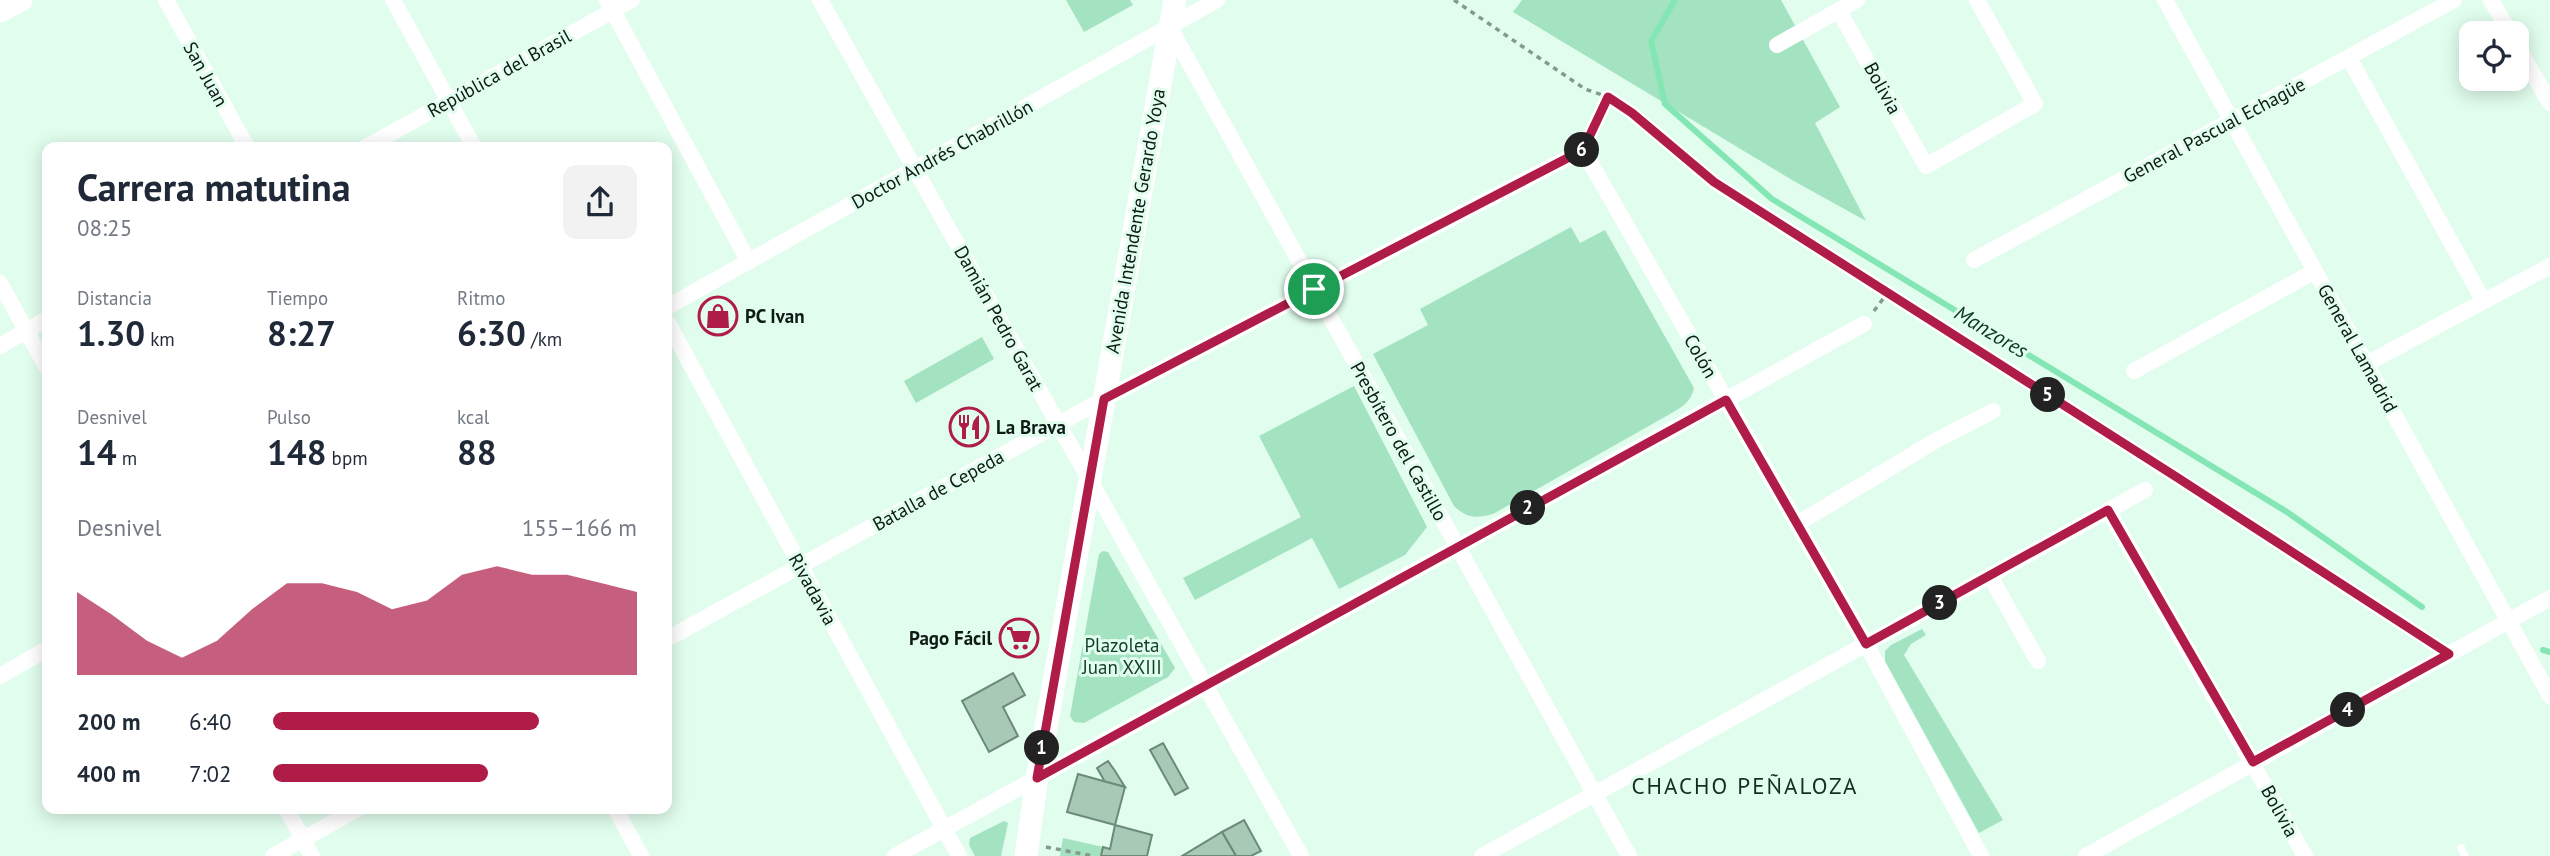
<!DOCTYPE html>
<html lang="es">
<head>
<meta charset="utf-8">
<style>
  :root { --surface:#fff; --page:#f2f2f3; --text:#1f2937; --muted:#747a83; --accent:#af1c48 }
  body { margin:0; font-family:"PT Sans",sans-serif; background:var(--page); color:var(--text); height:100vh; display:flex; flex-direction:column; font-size:26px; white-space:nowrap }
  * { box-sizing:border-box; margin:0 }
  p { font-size:23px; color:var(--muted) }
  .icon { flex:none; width:38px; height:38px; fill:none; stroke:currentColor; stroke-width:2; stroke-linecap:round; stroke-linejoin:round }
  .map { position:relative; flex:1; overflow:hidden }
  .sheet { position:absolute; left:42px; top:142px; width:630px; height:672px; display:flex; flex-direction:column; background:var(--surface); border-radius:14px; box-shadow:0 4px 18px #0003 }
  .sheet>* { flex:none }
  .buttons { position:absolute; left:2459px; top:21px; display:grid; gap:14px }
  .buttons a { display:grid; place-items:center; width:70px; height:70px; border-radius:14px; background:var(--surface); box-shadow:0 4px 18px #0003; font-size:35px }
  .pin { position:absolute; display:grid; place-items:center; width:60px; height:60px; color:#fff; margin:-30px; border:4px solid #fff; border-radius:50%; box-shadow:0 2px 7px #0007 }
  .km { position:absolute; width:35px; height:35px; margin:-18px; border-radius:50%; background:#222; color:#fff; font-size:19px; line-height:35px; text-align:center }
  .round { display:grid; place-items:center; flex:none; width:74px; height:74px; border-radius:14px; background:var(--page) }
  .summary { display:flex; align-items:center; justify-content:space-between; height:119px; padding:0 35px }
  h1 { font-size:38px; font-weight:700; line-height:52px }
  .metrics { display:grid; grid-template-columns:repeat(3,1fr); gap:10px; height:119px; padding:7px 35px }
  .metrics div { display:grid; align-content:center }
  .metrics b { font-size:35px; font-weight:700 }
  .metrics small { font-size:19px; font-weight:400 }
  .metrics p { font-size:19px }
  .chart { height:196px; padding:14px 35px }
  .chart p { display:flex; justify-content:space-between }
  .chart svg { width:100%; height:126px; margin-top:7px; fill:var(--accent); opacity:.7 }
  ul { padding:0 35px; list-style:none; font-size:23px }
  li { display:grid; grid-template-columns:112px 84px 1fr; align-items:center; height:52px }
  li i { height:18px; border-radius:9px; background:var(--accent) }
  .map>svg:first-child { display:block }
</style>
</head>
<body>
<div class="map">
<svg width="2550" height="856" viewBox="0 0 2550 856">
  <rect width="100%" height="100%" fill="#e1fded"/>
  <g fill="#a3e3c1">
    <path d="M1066,0H1130L1133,5L1084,32Z"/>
    <path d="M1522,0H1781L1840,107L1815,123L1866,221L1792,180L1513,12Z"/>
    <path d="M1571,227L1580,243L1605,230L1694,388C1691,402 1682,407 1670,414L1493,514C1476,518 1468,519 1454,506L1373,354L1428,325L1420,309Z"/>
    <path d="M982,337L994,359L916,403L904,381Z"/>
    <path d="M1354,386L1427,527L1405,555L1339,589L1312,538L1195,600L1183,578L1301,517L1259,436Z"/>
    <path d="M1103,551L1108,552L1175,668L1168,677L1084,723L1074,722L1070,716L1099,554Z"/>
    <path d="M1922,629L1926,635L1911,644L1904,655L2003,820L1979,833L1885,661V651L1891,645Z"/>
    <path d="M1004,821L1008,823L1001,856H975L969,845L970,838Z"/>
    <path d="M1063,838L1103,847L1101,856H1060Z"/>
  </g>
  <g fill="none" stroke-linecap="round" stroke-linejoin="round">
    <g stroke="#84e6b4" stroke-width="6">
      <path d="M1675,0L1651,41L1665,104L1772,199L2287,512L2422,607"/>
      <path d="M2543,650L2550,652"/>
    </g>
  </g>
  <g fill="#a7c9b6" stroke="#6b8b79" stroke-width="2">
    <path d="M1013,673L1025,695L1003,707L1018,736L989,752L962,701Z"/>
    <path d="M1163,743L1188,788L1175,795L1150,750Z"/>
    <path d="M1108,761L1115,771L1125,787L1105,782L1097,768Z"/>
    <path d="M1078,774L1125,787L1115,825L1067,812Z"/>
    <path d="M1244,820L1261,851L1251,856H1236L1222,832Z"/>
    <path d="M1115,825L1152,835L1147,856H1101L1103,847L1110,849Z"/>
    <path d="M1222,832L1236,856H1182Z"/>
  </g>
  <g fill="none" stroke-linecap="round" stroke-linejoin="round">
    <g stroke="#849a8e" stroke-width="3.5" stroke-dasharray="5 5" stroke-linecap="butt">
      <path d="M1454,0L1585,89L1608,97L1632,113L1714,182L2178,478L2432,643"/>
      <path d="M1589,137L1608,97"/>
      <path d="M1874,311L1888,292"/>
      <path d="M1046,847L1093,856"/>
    </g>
    <path stroke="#fff" stroke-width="8" d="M2461,848L2465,856"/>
    <g stroke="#fff" stroke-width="16">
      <path d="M166,0L247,147"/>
      <path d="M393,0L474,147"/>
      <path d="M607,0L749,262"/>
      <path d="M820,0L1301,856"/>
      <path d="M2165,0L2550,696"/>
      <path d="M2491,0L2510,33"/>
      <path d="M1839,11L1926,166L2035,104L1977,0"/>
      <path d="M1169,26L1629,856"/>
      <path d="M2516,44L2550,103"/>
      <path d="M1777,45L1857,0"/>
      <path d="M2349,58L2483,300"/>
      <path d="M366,147L632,0"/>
      <path d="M1974,260L2454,0"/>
      <path d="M0,283L47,368"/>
      <path d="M667,307L1217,0"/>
      <path d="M667,321L959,856"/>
      <path d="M0,346L47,319"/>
      <path d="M2366,364L2550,266"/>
      <path d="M2134,371L2315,271"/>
      <path d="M2108,510L2305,856"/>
      <path d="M1797,524L1935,441L1993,411"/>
      <path d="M1990,576L2038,661"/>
      <path d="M667,639L1104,399L1583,150L1866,644L1981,856"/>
      <path d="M0,676L47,649"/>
      <path d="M286,808L312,856"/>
      <path d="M615,808L641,856"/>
      <path d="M273,856L359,808"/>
      <path d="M895,856L1864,324"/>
      <path d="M1482,856L2145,490"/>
      <path d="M2086,856L2550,598"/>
    </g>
    <g stroke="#fff" stroke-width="23">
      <path d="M0,11L21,0"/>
      <path d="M1026,856L1037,778L1175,0"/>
    </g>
  </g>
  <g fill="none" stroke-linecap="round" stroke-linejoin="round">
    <defs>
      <path id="route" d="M1608,97L1632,113L1714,182L2178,478L2449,654L2253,762L2108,510L1866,644L1726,400L1037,778L1104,399L1583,150Z"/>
    </defs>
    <use href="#route" stroke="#fff" stroke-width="14"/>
    <use href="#route" stroke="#af1c48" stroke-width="9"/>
  </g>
  <defs>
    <symbol id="shop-ring" viewBox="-11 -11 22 22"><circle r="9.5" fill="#e1fded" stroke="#af1c48" stroke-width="1.5"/><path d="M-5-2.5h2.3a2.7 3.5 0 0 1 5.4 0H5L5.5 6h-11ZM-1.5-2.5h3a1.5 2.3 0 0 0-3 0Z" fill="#af1c48"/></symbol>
    <symbol id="restaurant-ring" viewBox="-11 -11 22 22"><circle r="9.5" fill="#e1fded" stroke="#af1c48" stroke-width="1.5"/><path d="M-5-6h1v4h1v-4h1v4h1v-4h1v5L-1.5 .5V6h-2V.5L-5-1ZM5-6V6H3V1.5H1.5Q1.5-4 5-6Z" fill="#af1c48"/></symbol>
    <symbol id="supermarket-ring" viewBox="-11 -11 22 22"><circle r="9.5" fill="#e1fded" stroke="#af1c48" stroke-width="1.5"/><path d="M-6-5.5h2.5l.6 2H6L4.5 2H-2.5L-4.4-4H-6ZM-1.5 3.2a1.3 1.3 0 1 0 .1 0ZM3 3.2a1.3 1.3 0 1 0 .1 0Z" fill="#af1c48"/></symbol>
  </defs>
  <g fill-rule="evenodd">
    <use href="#shop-ring" x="696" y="294" width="44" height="44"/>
    <use href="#restaurant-ring" x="947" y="405" width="44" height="44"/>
    <use href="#supermarket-ring" x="997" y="616" width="44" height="44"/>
  </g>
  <g text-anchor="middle" stroke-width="6" stroke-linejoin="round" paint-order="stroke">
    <g font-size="19" fill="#0e1b14" stroke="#e1fded">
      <text transform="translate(499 73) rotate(-29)" y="7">República del Brasil</text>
      <text transform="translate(206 74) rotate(61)" y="7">San Juan</text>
      <text transform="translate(1883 88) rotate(61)" y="7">Bolivia</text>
      <text transform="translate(2214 130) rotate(-28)" y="7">General Pascual Echagüe</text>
      <text transform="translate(942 154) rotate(-29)" y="7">Doctor Andrés Chabrillón</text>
      <text transform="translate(1135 221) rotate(-80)" y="7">Avenida Intendente Gerardo Yoya</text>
      <text transform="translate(999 318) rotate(61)" y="7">Damián Pedro Garat</text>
      <text transform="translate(2358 348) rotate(61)" y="7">General Lamadrid</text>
      <text transform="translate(1701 356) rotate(60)" y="7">Colón</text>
      <text transform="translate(1399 441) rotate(61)" y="7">Presbítero del Castillo</text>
      <text transform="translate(938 490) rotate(-29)" y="7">Batalla de Cepeda</text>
      <text transform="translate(813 589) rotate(61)" y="7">Rivadavia</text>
      <text transform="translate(2280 811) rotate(61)" y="7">Bolivia</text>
    </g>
    <g font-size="19" font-weight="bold" fill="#0e1b14" stroke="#e1fded" text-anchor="start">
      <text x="745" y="323">PC Ivan</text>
      <text x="996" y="434">La Brava</text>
      <text x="992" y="645" text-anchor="end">Pago Fácil</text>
    </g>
    <g font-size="19" fill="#123d2a" stroke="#e1fded">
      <text x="1122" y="652">Plazoleta<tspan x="1122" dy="22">Juan XXIII</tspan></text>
    </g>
    <g font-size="21" font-style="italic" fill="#093522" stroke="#e1fded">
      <text transform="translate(1991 332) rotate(31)" y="7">Manzores</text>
    </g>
    <g font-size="23" letter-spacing="2" fill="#123022" stroke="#e1fded">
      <text x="1745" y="794">CHACHO PEÑALOZA</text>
    </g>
  </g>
</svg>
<div class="buttons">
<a><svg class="icon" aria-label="locate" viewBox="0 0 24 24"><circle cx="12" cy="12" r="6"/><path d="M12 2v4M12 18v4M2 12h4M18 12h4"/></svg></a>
</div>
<div class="pin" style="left:1314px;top:289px;background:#1e9e55"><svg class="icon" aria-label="arrive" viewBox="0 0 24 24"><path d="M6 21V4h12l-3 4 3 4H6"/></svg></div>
<b class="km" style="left:1042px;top:748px">1</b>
<b class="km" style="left:1528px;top:508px">2</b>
<b class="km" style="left:1940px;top:603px">3</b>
<b class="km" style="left:2348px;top:710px">4</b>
<b class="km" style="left:2048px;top:395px">5</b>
<b class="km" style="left:1582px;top:150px">6</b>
<section class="sheet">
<div class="summary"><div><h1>Carrera matutina</h1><p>08:25</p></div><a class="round"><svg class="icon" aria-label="share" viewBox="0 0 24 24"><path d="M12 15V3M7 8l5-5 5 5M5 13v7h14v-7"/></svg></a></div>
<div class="metrics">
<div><p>Distancia</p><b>1.30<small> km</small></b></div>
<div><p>Tiempo</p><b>8:27</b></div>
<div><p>Ritmo</p><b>6:30<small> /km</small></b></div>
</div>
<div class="metrics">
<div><p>Desnivel</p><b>14<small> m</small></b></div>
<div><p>Pulso</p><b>148<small> bpm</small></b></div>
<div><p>kcal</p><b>88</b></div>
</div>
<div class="chart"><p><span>Desnivel</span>155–166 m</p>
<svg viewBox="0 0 160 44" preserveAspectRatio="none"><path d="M0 44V15L10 23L20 32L30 38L40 32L50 21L60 12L70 12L80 15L90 21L100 18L110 9L120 6L130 9L140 9L150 12L160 15V44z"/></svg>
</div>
<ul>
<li><b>200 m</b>6:40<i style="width:73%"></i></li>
<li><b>400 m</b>7:02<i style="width:59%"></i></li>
</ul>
</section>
</div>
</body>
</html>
